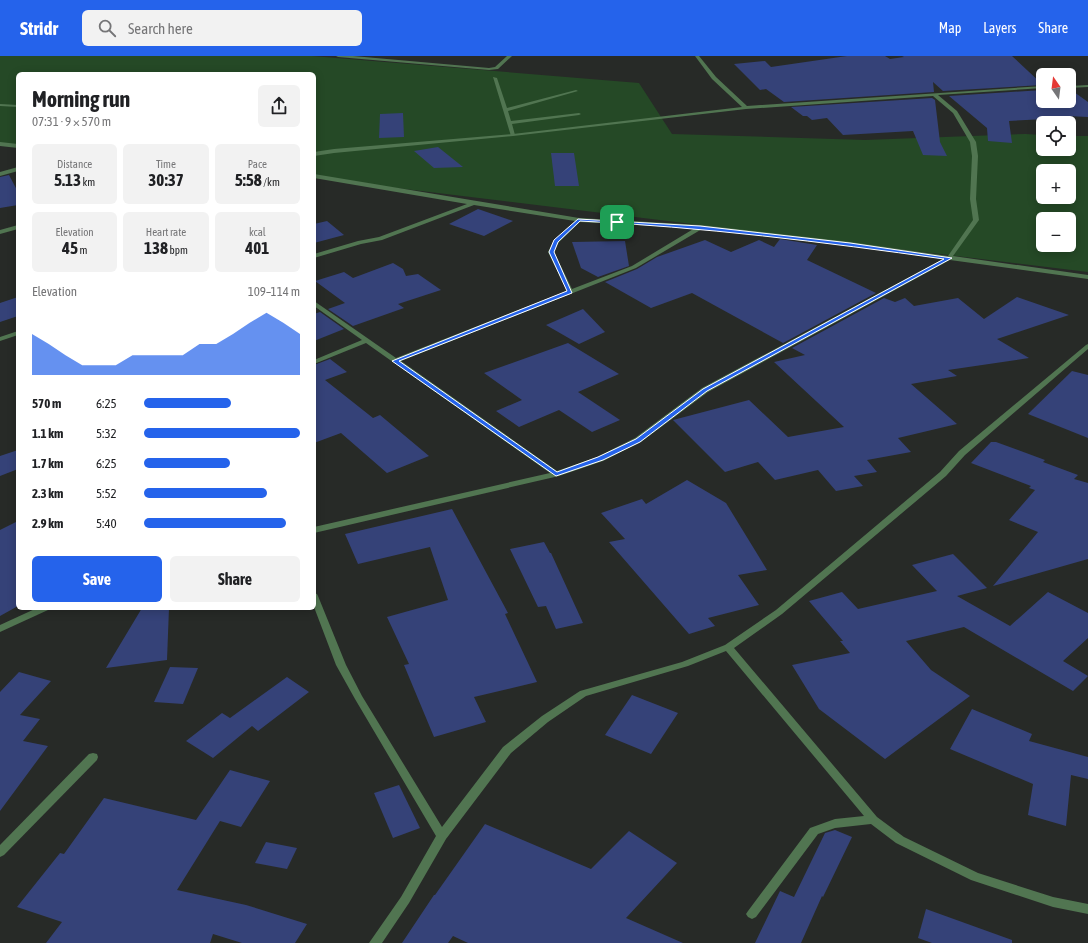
<!DOCTYPE html>
<html lang="en">
<head>
<meta charset="utf-8">
<style>
  :root { --surface:#fff; --page:#f2f2f2; --text:#202124; --muted:#757577; --accent:#2563eb }
  body { margin:0; font-family:"Asap Condensed",sans-serif; background:var(--page); color:var(--text); height:100vh; display:flex; flex-direction:column; font-size:15px; white-space:nowrap }
  * { box-sizing:border-box; margin:0 }
  p { font-size:13px; color:var(--muted) }
  .icon { flex:none; width:22px; height:22px; fill:none; stroke:currentColor; stroke-width:2; stroke-linecap:round; stroke-linejoin:round }
  .map { position:relative; flex:1; overflow:hidden }
  .sheet { position:absolute; left:16px; top:16px; width:300px; height:538px; display:flex; flex-direction:column; background:var(--surface); border-radius:6px; box-shadow:0 2px 10px #0003 }
  .sheet>* { flex:none }
  .needle { width:26px; rotate:346deg }
  .controls { position:absolute; left:1036px; top:12px; display:grid; gap:8px }
  .controls a { display:grid; place-items:center; width:40px; height:40px; border-radius:6px; background:var(--surface); box-shadow:0 2px 10px #0003; font-size:20px }
  .pin { position:absolute; display:grid; place-items:center; width:34px; height:34px; color:#fff; margin:-17px; border-radius:8px; box-shadow:0 2px 6px #0006 }
  .round { display:grid; place-items:center; flex:none; width:42px; height:42px; border-radius:6px; background:var(--page) }
  .summary { display:flex; align-items:center; justify-content:space-between; height:68px; padding:0 16px }
  h1 { font-size:22px; font-weight:700; line-height:30px }
  .figures { display:grid; grid-template-columns:repeat(3,1fr); gap:6px; height:68px; padding:4px 16px }
  .figures div { display:grid; align-content:center; border-radius:6px; background:var(--page); text-align:center }
  .figures b { font-size:17px; font-weight:700 }
  .figures small { font-size:11px; font-weight:400 }
  .figures p { font-size:11px }
  .chart { height:112px; padding:8px 16px }
  .chart p { display:flex; justify-content:space-between }
  .chart svg { width:100%; height:72px; margin-top:4px; fill:var(--accent); opacity:.7 }
  .action { display:flex; gap:8px; margin-top:auto; padding:8px 16px }
  .action a { flex:1; height:46px; border-radius:6px; background:var(--accent); color:#fff; font-size:16px; font-weight:700; line-height:46px; text-align:center }
  .action a+a { background:var(--page); color:var(--text) }
  ul { padding:0 16px; list-style:none; font-size:13px }
  li { display:grid; grid-template-columns:64px 48px 1fr; align-items:center; height:30px }
  li i { height:10px; border-radius:5px; background:var(--accent) }
  header { display:flex; align-items:center; gap:24px; box-sizing:border-box; height:56px; padding:0 20px; background:var(--accent); color:#fff }
  header strong { font-size:19px }
  nav { display:flex; gap:22px; margin-inline-start:auto; font-size:14px }
  .search { width:280px; height:36px; background:var(--page); display:flex; align-items:center; gap:10px; box-sizing:border-box; padding:0 14px; border-radius:6px; color:var(--muted); font-size:15px }
  .map>svg:first-child { display:block }
</style>
</head>
<body>
<header>
<strong>Stridr</strong>
<div class="search"><svg class="icon" aria-label="search" viewBox="0 0 24 24"><circle cx="10" cy="10" r="6"/><path d="M15 15l6 6"/></svg>Search here</div>
<nav><a>Map</a><a>Layers</a><a>Share</a></nav>
</header>
<div class="map">
<svg width="1088" height="887" viewBox="0 0 1088 887">
  <rect width="100%" height="100%" fill="#272a27"/>
  <path fill="#254926" fill-rule="evenodd" d="M0,0H312L639,27L672,78L865,84L1025,78L1043,79V93H1069V80H1088V216L314,122V18H18V89L0,87ZM1043,115H1069V141H1043ZM1043,163H1069V189H1043Z"/>
  <g fill="#354278">
    <path d="M847,0H885L890,3L904,1L902,0H1012L1043,29L943,35L933,26L934,36L784,46L766,33L760,34L734,8L765,5L771,11Z"/>
    <path d="M1043,34V45H1069V36H1074L1088,46V61L1067,60L1071,66L1048,65L1046,63L1009,65L1012,87L988,85L987,72L949,40Z"/>
    <path d="M932,42L935,44L940,86L947,100L923,99L913,75L843,79L827,62L812,64L807,60H803L791,51Z"/>
    <path d="M403,57L404,81L379,82L380,58Z"/>
    <path d="M438,91L463,111L434,112L414,95Z"/>
    <path d="M551,97H574L579,130H555Z"/>
    <path d="M9,119L18,136V149L0,152V121Z"/>
    <path d="M478,153L513,165L484,180L449,168Z"/>
    <path d="M327,165L344,179L314,187V168Z"/>
    <path d="M780,183L817,189L807,204L876,237L783,287L692,237L651,252L605,226L637,213L657,201L705,184L731,196L759,184L774,191Z"/>
    <path d="M625,185L629,210L598,221L581,212L572,186Z"/>
    <path d="M393,207L403,213L406,220L418,218L441,234L398,248L404,252L353,270L328,253L345,247L315,225L344,216L353,222Z"/>
    <path d="M18,241V260L0,266V247Z"/>
    <path d="M1017,241L1069,259L997,283L1029,302L948,314L957,320L911,328L957,368L898,382L911,396L867,404L877,416L854,420L863,430L836,435L818,414L775,424L758,406L725,416L673,364L749,344L788,381L844,371L774,306L805,299L792,292L884,242L895,246L905,242L914,250L958,242L984,263Z"/>
    <path d="M583,253L605,276L579,288L546,269Z"/>
    <path d="M320,256L344,273L314,285V258Z"/>
    <path d="M568,287L619,318L578,336L620,364L592,376L559,354L519,371L496,355L522,344L484,317Z"/>
    <path d="M330,303L347,316L325,324L373,362L380,359L429,400L387,417L341,377L314,387V309Z"/>
    <path d="M1072,315L1088,319V382L1028,358Z"/>
    <path d="M991,386H996L1045,404L1043,406L1078,419L1074,423L1088,427V503L993,530L1038,476L1009,464L1035,434L1029,432L1031,430L971,407Z"/>
    <path d="M18,394V413L0,420V400Z"/>
    <path d="M687,424L726,447L767,514L738,519L759,549L708,562L715,570L689,578L609,486L625,483L601,457L642,443L646,448Z"/>
    <path d="M452,453L508,557L505,558L537,626L474,641L486,666L434,681L404,609L409,608L387,561L448,544L430,491L358,508L345,478Z"/>
    <path d="M18,465V550L0,560V474Z"/>
    <path d="M544,486L550,497H551L583,567L556,573L546,550L538,551L510,493Z"/>
    <path d="M953,498L987,532L957,540L1010,570L1048,536L1088,557V582L1063,605L1088,620L1073,635L964,571L906,585L931,614L970,640L885,703L819,653L792,609L850,597L840,585H843L809,545L842,536L858,553L937,535L912,509Z"/>
    <path d="M142,552H169L167,604L106,612Z"/>
    <path d="M170,611L198,612L183,648L154,646Z"/>
    <path d="M19,616L51,625L20,659L40,663L23,685L48,690L0,755V636Z"/>
    <path d="M287,621L309,636L258,675L252,670L213,702L186,685L222,657L230,662Z"/>
    <path d="M632,639L678,657L651,698L605,679Z"/>
    <path d="M972,653L1032,678L1029,685L1088,701V723L1071,719L1066,770L1028,759L1033,728L950,693Z"/>
    <path d="M230,714L270,725L241,771L220,765L177,834L246,849L307,868L295,887H242L213,878L210,887H46L62,866L17,851L60,797L64,798L104,742L196,764Z"/>
    <path d="M399,729L420,772L393,782L374,737Z"/>
    <path d="M485,768L591,813L629,775L677,807L626,862L683,887H468L453,880L448,887H402L434,839H435Z"/>
    <path d="M835,774L852,781L823,841L822,840L801,887H755L780,835L794,841L825,777Z"/>
    <path d="M266,786L297,792L287,813L255,807Z"/>
    <path d="M926,853L1012,884V887H932L918,882Z"/>
  </g>
  <g fill="none" stroke-linecap="round" stroke-linejoin="round">
    <path fill="#517551" fill-rule="evenodd" d="M493,21L497,22L507,52L576,34L578,35L508,55L511,65L579,57L581,58L579,59L512,68L515,79L511,80Z"/>
    <g fill="#517551" fill-rule="evenodd">
      <path d="M336,0H353L489,12L495,11L507,0H512L498,13L489,14L338,1Z"/>
      <path d="M695,0H699L716,21L747,50L1043,30V32L938,39L957,55L976,86L978,100L976,143L979,164L953,200L1088,219V223L950,204L708,336L641,386L603,405L559,420L314,477V471L550,417L366,287L314,308V304L362,284L314,250V245L396,302L567,235L548,196L554,184L575,165L474,149L382,184L361,188L314,202V198L358,185L379,181L467,148L314,122V118L579,162L701,169L850,186L948,200L973,164L970,143L972,100L970,86L953,57L933,40L746,53L513,80L334,97L314,100V96L334,93L513,78L742,51L712,23ZM580,166L695,172L632,210L572,233L554,196L559,186ZM702,173L850,190L943,203L702,332L635,382L597,401L557,415L401,305L636,212Z"/>
      <path d="M1088,29V31L1069,32V30Z"/>
      <path d="M0,48L18,49V51L0,50Z"/>
      <path d="M0,86L18,88V92L0,90Z"/>
      <path d="M18,111V115L0,120V116Z"/>
      <path d="M18,169V173L0,178V174Z"/>
      <path d="M18,275V279L0,285V281Z"/>
      <path d="M1088,288V293L965,399L946,420L782,558L734,592L877,761L904,781L978,817L1053,841L1088,848V858L1053,851L971,824L896,787L871,768L835,772L818,778L756,861L752,863L748,861L746,858L748,855L810,772L835,763L864,760L726,595L688,610L586,640L548,666L511,697L446,783L409,847L382,887H369L401,841L436,780L355,643L336,609L314,551V537L317,538L318,540L346,609L362,640L442,771L503,691L542,660L580,635L682,606L725,589L776,554L940,416L959,395L1086,289Z"/>
      <path d="M37,552H49L48,554L0,576V569Z"/>
      <path d="M93,697L97,698L98,701L97,704L4,799L0,801V789L89,698Z"/>
    </g>
  </g>
  <path fill="#2563eb" stroke="#fff" fill-rule="evenodd" d="M578,163L700,170L850,187L952,202L707,335L640,386L603,404L556,420L392,305L567,235L549,196L554,184ZM580,165C702,171 823,186 944,203L703,333L636,383L598,401L557,416L399,305L572,237L554,196L558,186Z"/>
</svg>
<div class="controls">
<a><svg class="needle" viewBox="-14 -14 28 28"><path d="M0-13l5 13h-10z" fill="#e53935"/><path d="M0 13l5-13h-10z" fill="#757577"/></svg></a>
<a><svg class="icon" aria-label="locate" viewBox="0 0 24 24"><circle cx="12" cy="12" r="6"/><path d="M12 2v4M12 18v4M2 12h4M18 12h4"/></svg></a>
<a>+</a>
<a>−</a>
</div>
<div class="pin" style="left:617px;top:166px;background:#1e9e55"><svg class="icon" aria-label="arrive" viewBox="0 0 24 24"><path d="M6 21V4h12l-3 4 3 4H6"/></svg></div>
<section class="sheet">
<div class="summary"><div><h1>Morning run</h1><p>07:31 · 9 × 570 m</p></div><a class="round"><svg class="icon" aria-label="share" viewBox="0 0 24 24"><path d="M12 15V3M7 8l5-5 5 5M5 13v7h14v-7"/></svg></a></div>
<div class="figures">
<div><p>Distance</p><b>5.13<small> km</small></b></div>
<div><p>Time</p><b>30:37</b></div>
<div><p>Pace</p><b>5:58<small> /km</small></b></div>
</div>
<div class="figures">
<div><p>Elevation</p><b>45<small> m</small></b></div>
<div><p>Heart rate</p><b>138<small> bpm</small></b></div>
<div><p>kcal</p><b>401</b></div>
</div>
<div class="chart"><p><span>Elevation</span>109–114 m</p>
<svg viewBox="0 0 160 44" preserveAspectRatio="none"><path d="M0 44V19L10 25L20 32L30 38L40 38L50 38L60 32L70 32L80 32L90 32L100 25L110 25L120 19L130 12L140 6L150 12L160 19V44z"/></svg>
</div>
<ul>
<li><b>570 m</b>6:25<i style="width:56%"></i></li>
<li><b>1.1 km</b>5:32<i style="width:100%"></i></li>
<li><b>1.7 km</b>6:25<i style="width:55%"></i></li>
<li><b>2.3 km</b>5:52<i style="width:79%"></i></li>
<li><b>2.9 km</b>5:40<i style="width:91%"></i></li>
</ul>
<div class="action"><a>Save</a><a>Share</a></div>
</section>
</div>
</body>
</html>
